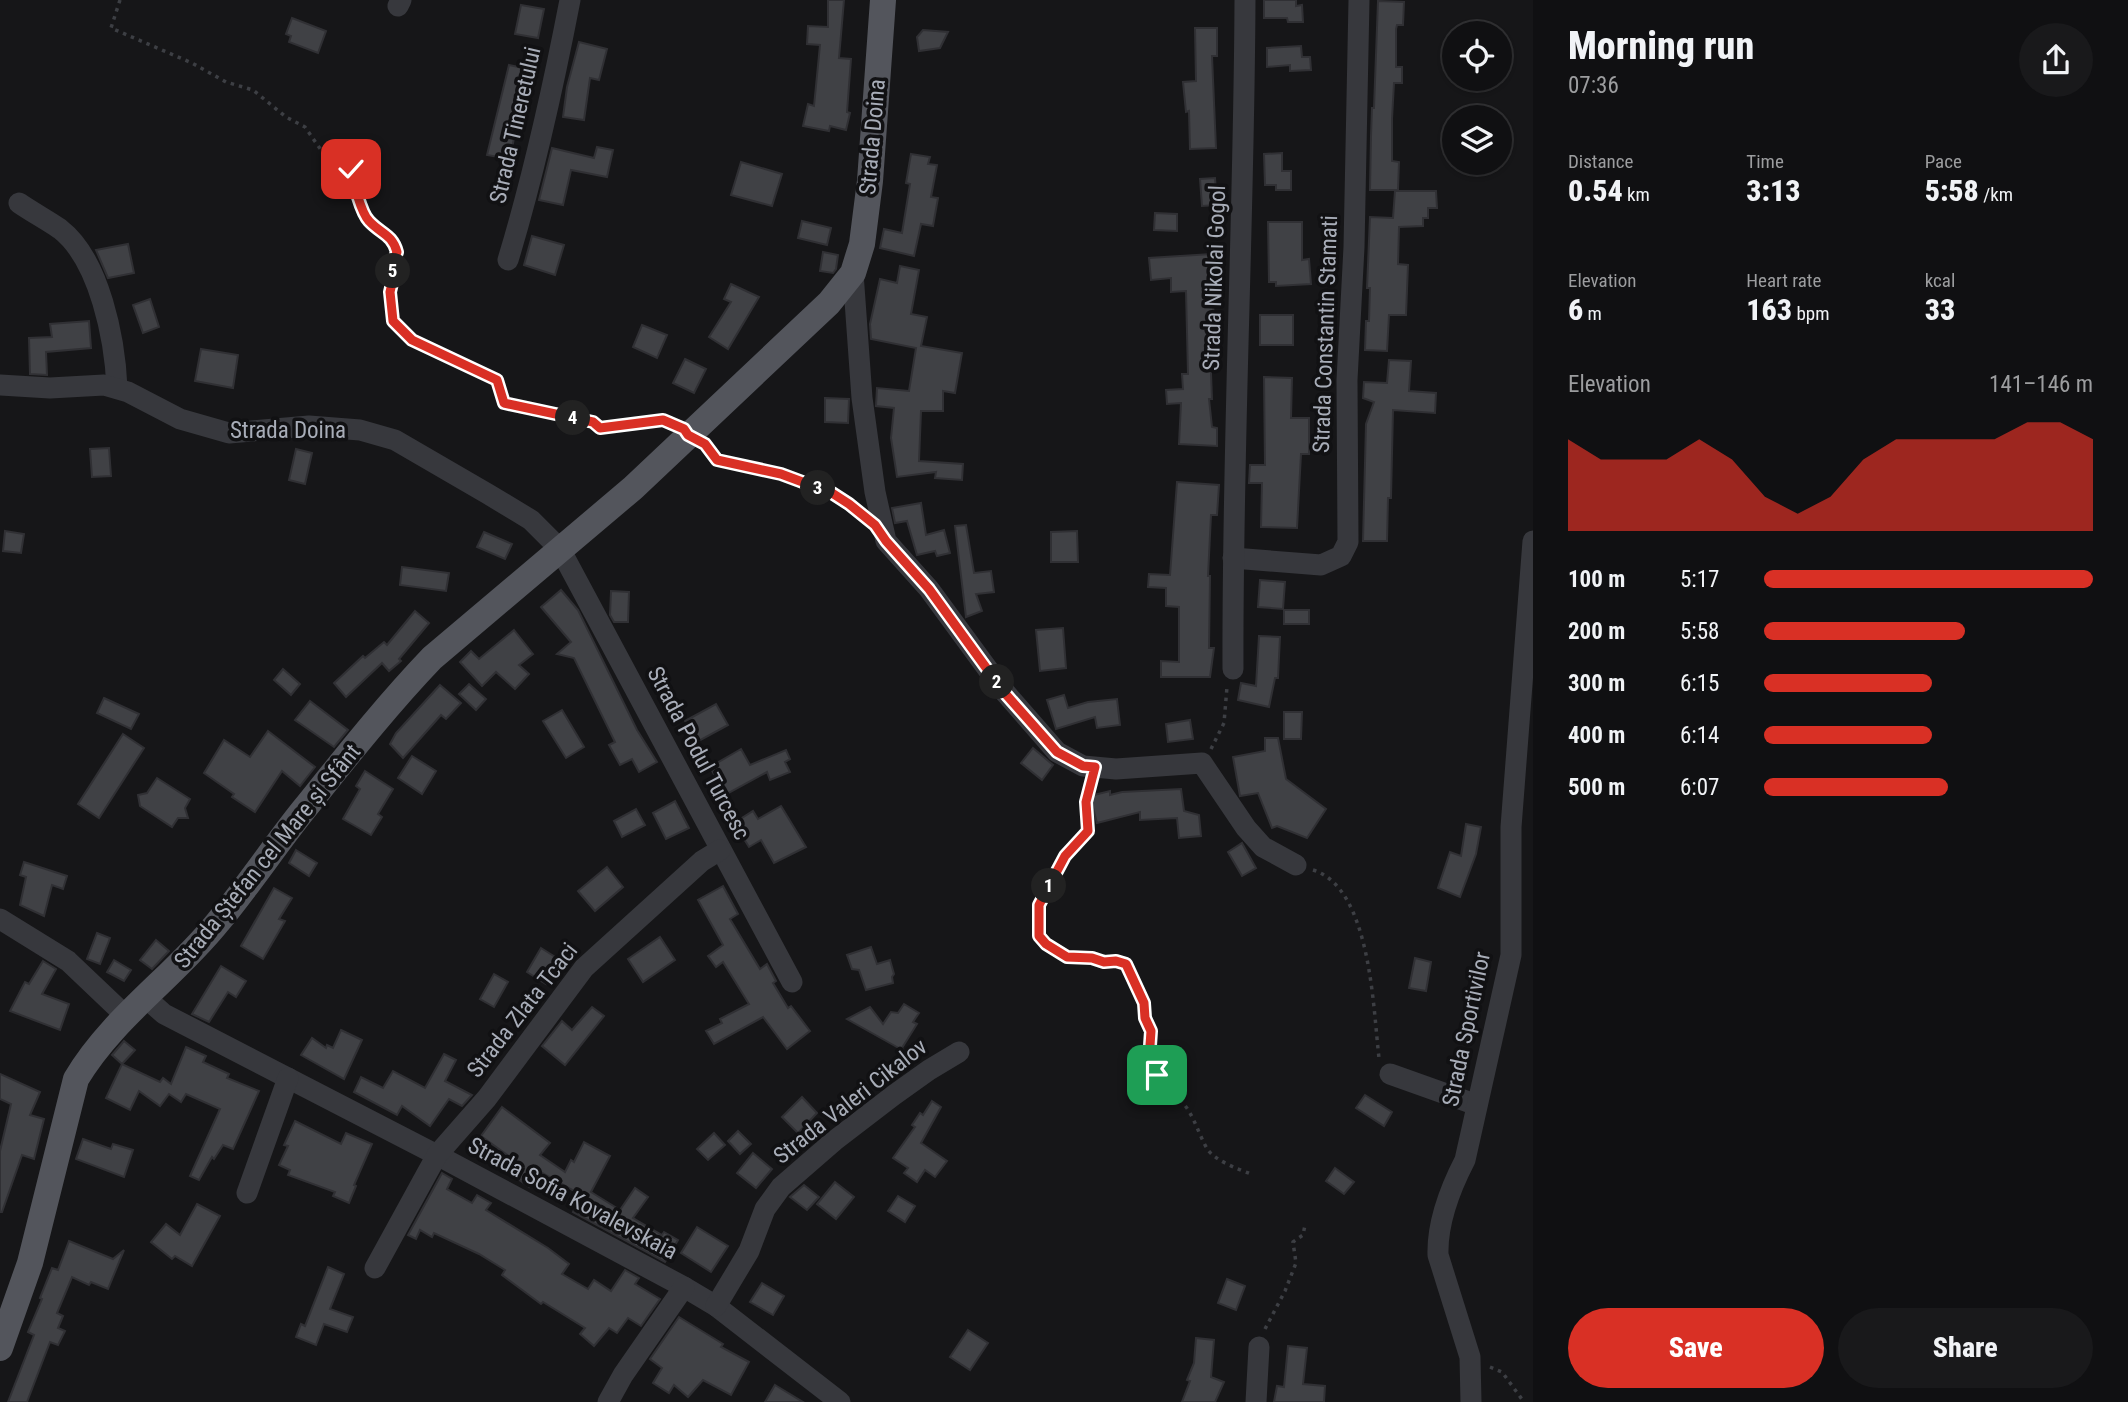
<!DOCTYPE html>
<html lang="en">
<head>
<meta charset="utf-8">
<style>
  :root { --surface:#101012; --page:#19191b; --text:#f1f3f6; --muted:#9c9d9f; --line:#303032; --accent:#d93025 }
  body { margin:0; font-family:"Roboto Condensed",sans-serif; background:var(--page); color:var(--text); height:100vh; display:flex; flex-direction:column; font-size:26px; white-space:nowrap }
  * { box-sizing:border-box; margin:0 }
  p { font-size:23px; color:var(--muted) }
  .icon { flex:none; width:38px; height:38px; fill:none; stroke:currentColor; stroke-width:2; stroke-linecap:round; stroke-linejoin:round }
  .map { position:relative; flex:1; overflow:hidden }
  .sheet { display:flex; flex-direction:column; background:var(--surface); width:595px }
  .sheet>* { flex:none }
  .fabs { position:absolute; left:1442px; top:21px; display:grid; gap:14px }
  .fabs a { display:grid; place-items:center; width:70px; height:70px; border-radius:50%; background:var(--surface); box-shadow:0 2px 5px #0004,0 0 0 2px var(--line); font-size:35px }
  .pin { position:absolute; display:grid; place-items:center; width:60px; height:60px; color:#fff; margin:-30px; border-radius:14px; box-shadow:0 4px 10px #0006 }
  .km { position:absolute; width:35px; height:35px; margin:-18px; border-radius:50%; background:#222; color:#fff; font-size:19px; line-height:35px; text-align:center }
  .round { display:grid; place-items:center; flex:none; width:74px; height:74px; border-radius:37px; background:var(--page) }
  .summary { display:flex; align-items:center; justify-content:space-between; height:119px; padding:0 35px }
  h1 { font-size:38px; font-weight:800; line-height:52px }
  .metrics { display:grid; grid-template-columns:repeat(3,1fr); gap:10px; height:119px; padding:7px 35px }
  .metrics div { display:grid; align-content:center }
  .metrics b { font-size:30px; font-weight:800 }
  .metrics small { font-size:19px; font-weight:400 }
  .metrics p { font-size:19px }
  .chart { height:196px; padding:14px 35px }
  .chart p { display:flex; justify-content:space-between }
  .chart svg { width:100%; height:126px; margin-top:7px; fill:var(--accent); opacity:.7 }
  .cta { display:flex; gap:14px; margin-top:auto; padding:14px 35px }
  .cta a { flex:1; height:80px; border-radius:42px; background:var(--accent); color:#fff; font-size:28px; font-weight:800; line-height:80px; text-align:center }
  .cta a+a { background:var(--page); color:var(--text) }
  ul { padding:0 35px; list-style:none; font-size:23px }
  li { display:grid; grid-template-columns:112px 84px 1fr; align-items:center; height:52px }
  li i { height:18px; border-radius:9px; background:var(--accent) }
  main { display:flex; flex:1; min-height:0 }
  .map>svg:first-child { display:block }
</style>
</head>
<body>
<main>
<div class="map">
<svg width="1533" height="1402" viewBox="0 0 1533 1402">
  <rect width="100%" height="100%" fill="#161618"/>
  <g fill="#404145" stroke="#303034" stroke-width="2">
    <path d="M828,0H844L839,58L851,59L847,112L850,113L846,130L830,126L829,131L803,126L808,104L814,106L820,45L807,44L808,26L828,27Z"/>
    <path d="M1264,0H1296V6L1302,5L1303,22H1288L1287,18H1264Z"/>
    <path d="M1378,1L1404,2L1403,25H1397L1396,29V67H1402V83H1394L1392,119V161L1399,162L1398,190H1370L1371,136L1372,108H1374Z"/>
    <path d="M521,5L544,9L538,38L515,34Z"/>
    <path d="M292,18L326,31L318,53L289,42L291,36L286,34Z"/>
    <path d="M1195,28H1217V56H1212L1216,148L1190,149L1189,111L1186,112L1183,82L1196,81Z"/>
    <path d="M923,30L948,32L940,48L919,51L917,37Z"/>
    <path d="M579,42L607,49L599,80L590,78L584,120L563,117L567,87Z"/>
    <path d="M1301,46L1302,57H1310L1311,70L1290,71V65L1267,67V48Z"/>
    <path d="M509,65L533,70L526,102L521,101L510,159L487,155Z"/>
    <path d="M597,147L613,150L607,177L571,170L563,205L539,200L552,148L594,158Z"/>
    <path d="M1282,153V171H1291V190H1276V185H1265L1264,154Z"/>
    <path d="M911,154L930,157L928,164L937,165L931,197L938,198L933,226L921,224L914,256L880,248L884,229L902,233L910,184L906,183Z"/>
    <path d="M741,162L782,174L772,206L731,195Z"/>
    <path d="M1215,178L1217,205L1202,206L1200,179Z"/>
    <path d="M1395,191H1436L1437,208H1428V218H1423V226L1399,227L1398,264L1408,265L1406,315H1389L1387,351L1365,350L1366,321H1369L1370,288H1367L1370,217L1393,218Z"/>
    <path d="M1155,213L1177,214V231L1154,230Z"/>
    <path d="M802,221L831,228L827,245L798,238Z"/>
    <path d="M1268,222H1302V260L1309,259L1311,284L1276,286V282H1269Z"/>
    <path d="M532,236L564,245L555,275L524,265Z"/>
    <path d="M128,244L134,273L108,278L96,250Z"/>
    <path d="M823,252L838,255L836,269L833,273L820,271Z"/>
    <path d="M1211,254L1215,348H1210L1212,399H1209L1212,427L1217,428V446L1179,444L1181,403L1167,404L1166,390L1183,389L1182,374H1188L1186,291L1171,292V278L1151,280L1149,258Z"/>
    <path d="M900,266L919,270L911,314L927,317L921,346L962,353L955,393L943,391V411H921L919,461L963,464L962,480L935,478L936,472L897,477L891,438L894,408L876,406L877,388L909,391L916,348L871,339L870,324L880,279L897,283Z"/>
    <path d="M731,284L759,297L728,349L709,337L731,302L724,299Z"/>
    <path d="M150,299L159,327L143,333L133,305Z"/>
    <rect x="1260" y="315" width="33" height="30"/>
    <path d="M89,321L91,348L46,352L47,375L30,374L29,338L52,337L50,324Z"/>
    <path d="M642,325L667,335L657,358L633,347Z"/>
    <path d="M201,349L238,355L233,388L195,381Z"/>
    <path d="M685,359L706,369L694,393L673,383Z"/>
    <path d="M1389,360L1411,361L1409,391L1436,393L1435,413L1393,410L1391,498H1388L1387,541H1363L1366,424L1374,402L1363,398L1364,382L1387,383Z"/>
    <path d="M1264,377L1292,378L1291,418H1309V454H1301L1297,528L1261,527L1262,483H1249L1250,465H1265Z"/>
    <path d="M825,398L849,399L848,423L825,422Z"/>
    <path d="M109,448L111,476L92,477L90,449Z"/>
    <path d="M296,449L312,453L305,484L289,480Z"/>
    <path d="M1177,482L1219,485L1217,515H1211L1208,576H1210L1209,648H1214L1210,677H1161V661L1179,662V607L1166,606V588L1148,587L1149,574L1170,575Z"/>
    <path d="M921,503L926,535L944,530L950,553L937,556L935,551L917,555L907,521L895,523L892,508Z"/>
    <path d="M966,525L974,573L991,571L994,592L976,594L982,611L966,617L955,526Z"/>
    <path d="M5,531L24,534L21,553L3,551Z"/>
    <path d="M1077,531L1078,562H1051V532Z"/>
    <path d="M484,532L512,544L505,559L477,547Z"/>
    <path d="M402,567L449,573L446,591L400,585Z"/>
    <path d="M1260,580L1285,582L1283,609L1258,607Z"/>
    <path d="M561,590L578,610L637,730L657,762L639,772L632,759L620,765L609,745L615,742L574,658L557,654L571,642L541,607Z"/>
    <path d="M611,591L629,592L628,622H614L610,615Z"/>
    <rect x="1284" y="610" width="25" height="14"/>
    <path d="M415,611L429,623L399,659L401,661L389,671L382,663L346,697L334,683L363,656L365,658L384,642L387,645Z"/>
    <path d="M1063,628L1066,668L1040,671L1036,630Z"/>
    <path d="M514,630L533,654L519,665L529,674L515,689L496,672L482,686L460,662L471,651L479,659Z"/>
    <path d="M1259,636L1280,637L1278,678H1275L1269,707L1238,700L1241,683L1256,686Z"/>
    <path d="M283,669L300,684L291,695L274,680Z"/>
    <path d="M469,684L486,699L476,710L459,694Z"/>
    <path d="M440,685L461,703L446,719L441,715L403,758L390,744L396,733Z"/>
    <path d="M1064,695L1068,708L1088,702L1117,699L1120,725L1097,728L1095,717L1056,729L1047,700Z"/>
    <path d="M104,698L139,714L131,729L97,713Z"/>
    <path d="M310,701L348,730L334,747L295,720Z"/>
    <path d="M716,704L728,725L697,742L685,721Z"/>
    <path d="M562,710L584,747L566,758L543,721Z"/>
    <path d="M1284,712H1302L1301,739H1284Z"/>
    <path d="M1190,720L1193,739L1168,742L1166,724Z"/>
    <path d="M268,731L315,767L300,786L282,771L255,812L232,797L234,794L204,773L224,740L250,757Z"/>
    <path d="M123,734L144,748L99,818L78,804Z"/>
    <path d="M1265,738H1278L1286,779L1326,809L1307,838L1277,826L1272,828L1258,793L1240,796L1233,757L1265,751Z"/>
    <path d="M1033,748L1053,765L1042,780L1021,763Z"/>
    <path d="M741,749L750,765L786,750L790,759L785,762L790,772L770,780L767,772L725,795L710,767Z"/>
    <path d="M412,756L436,771L422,794L398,778Z"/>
    <path d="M365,771L393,789L378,814L382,817L371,835L343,819L360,789L356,786Z"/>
    <path d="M157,778L190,799L185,808L188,818H178L172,827L140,806L138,795L147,793Z"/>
    <path d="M1181,789L1184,811L1199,815L1201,836L1179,838L1177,818L1140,820V812L1097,823L1090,796L1110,791V795L1122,792Z"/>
    <path d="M675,801L689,828L666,839L653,813Z"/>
    <path d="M781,806L806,847L774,863L761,840L749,847L734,823L753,811L758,819Z"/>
    <path d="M636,809L645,825L622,837L614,821Z"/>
    <path d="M1466,824L1481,827L1476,854L1460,897L1438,888L1450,852L1461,856Z"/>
    <path d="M1242,843L1256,868L1242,876L1228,852Z"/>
    <path d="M296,850L317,863L309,876L289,863Z"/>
    <path d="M24,862L67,876L63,889L52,885L44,916L20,905L26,877L20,875Z"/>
    <path d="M607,867L623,887L595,911L578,891Z"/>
    <path d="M723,886L738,914L730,919L760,969L767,964L776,981L773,983L788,1008L791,1006L810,1031L787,1049L763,1017L714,1044L706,1031L722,1023L720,1019L749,1004L723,962L716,967L708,956L723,945L698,900Z"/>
    <path d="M274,888L292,898L279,919L285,921L263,959L241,946Z"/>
    <path d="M97,933L110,938L100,964L87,959Z"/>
    <path d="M660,937L675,960L643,982L628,959Z"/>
    <path d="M156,940L169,951L152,969L140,960Z"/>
    <path d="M871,947L877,964L890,960L894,974L892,977L893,983L866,990L859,970L852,969L847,955Z"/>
    <path d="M541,948L560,960L546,984L527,972Z"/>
    <path d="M1415,958L1431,962L1426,991L1409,988Z"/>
    <path d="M114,960L131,970L124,981L107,972Z"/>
    <path d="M43,961L56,969L42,994L69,1004L60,1030L10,1011L25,982L29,984Z"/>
    <path d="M221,966L246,981L236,997L228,992L209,1022L192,1014Z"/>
    <path d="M494,974L508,982L494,1007L480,999Z"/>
    <path d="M904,1004L919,1013L913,1022L917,1024L902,1048L904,1051L847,1019L870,1007L883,1024L891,1012L898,1013Z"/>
    <path d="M592,1007L604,1016L565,1065L542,1046L562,1021L572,1030Z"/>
    <path d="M341,1030L362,1040L344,1079L301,1055L312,1038L326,1048L327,1045L333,1048Z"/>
    <path d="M124,1041L135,1050L122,1064L112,1055Z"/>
    <path d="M186,1047L206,1056L203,1062L229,1074L227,1078L259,1091L233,1149L223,1145L214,1159L212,1157L199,1180L190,1176L220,1109L186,1094L181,1102L169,1094L160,1106L139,1091L130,1110L106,1098L122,1064L160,1082L163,1078L171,1084Z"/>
    <path d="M444,1054L456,1060L445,1081L472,1095L462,1106L449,1099L430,1126L402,1106L397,1115L354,1092L361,1077L383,1088L393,1071L425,1088Z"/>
    <path d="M0,1074L40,1092L30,1115L44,1119L34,1159L22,1155L2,1212H0V1151L11,1104L0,1099Z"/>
    <path d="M1365,1095L1392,1112L1384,1126L1356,1108Z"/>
    <path d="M802,1097L817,1113L798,1133L782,1117Z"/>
    <path d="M932,1101L941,1107L921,1143L947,1161L935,1177L925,1170L917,1182L904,1173L908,1168L893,1158L915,1127L912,1125L920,1113L923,1115Z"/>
    <path d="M502,1107L550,1143L540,1155L565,1172L571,1160L574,1162L584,1142L610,1156L591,1192L620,1210L635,1188L648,1197L633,1218L662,1235L664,1232L678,1240L665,1262L573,1212L581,1195L539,1171L529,1187L514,1176L521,1165L481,1136Z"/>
    <path d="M295,1121L341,1144L346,1133L372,1144L354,1185L356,1186L349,1203L333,1196L335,1192L288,1175L290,1170L279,1165L288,1146L284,1145Z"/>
    <path d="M738,1131L751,1144L740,1154L728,1141Z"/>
    <path d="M714,1133L725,1145L708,1160L697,1149Z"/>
    <path d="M83,1139L111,1149L113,1144L133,1150L124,1177L76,1159Z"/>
    <path d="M753,1153L772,1169L756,1188L737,1173Z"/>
    <path d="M1335,1168L1354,1182L1344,1194L1326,1181Z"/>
    <path d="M442,1173L452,1179L447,1189L472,1203L477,1195L491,1203L486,1210L548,1248L569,1264L562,1274L588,1289L594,1280L611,1291L625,1270L639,1278L635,1284L660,1299L641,1326L628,1318L617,1333L609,1328L594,1346L580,1334L585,1328L543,1302L541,1304L502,1275L505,1270L479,1254L434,1233L432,1237L420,1230L416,1239L408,1235Z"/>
    <path d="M835,1182L854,1197L836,1219L817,1204Z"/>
    <path d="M804,1185L819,1197L807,1210L790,1197Z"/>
    <path d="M898,1196L915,1206L905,1222L888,1211Z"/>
    <path d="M197,1204L220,1216L192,1266L175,1256L172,1259L151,1242L166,1224L180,1235Z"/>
    <path d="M697,1227L728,1246L711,1272L681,1253Z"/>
    <path d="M69,1241L113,1259L124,1250L108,1289L91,1282L89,1285L72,1277L57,1313L63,1316L58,1328L65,1331L58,1345L50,1342L27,1402H8L34,1335L28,1332L42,1299L40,1298L52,1268L58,1270Z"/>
    <path d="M328,1267L344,1274L330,1309L353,1317L347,1332L324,1324L316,1345L296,1337L301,1324L305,1326Z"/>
    <path d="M1227,1279L1245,1286L1236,1310L1218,1303Z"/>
    <path d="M762,1283L784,1296L773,1315L750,1302Z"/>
    <path d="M679,1317L723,1344L721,1347L749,1362L731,1395L703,1380L688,1397L674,1385L669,1393L653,1383L662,1368L650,1359Z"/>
    <path d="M968,1330L988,1343L970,1370L950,1357Z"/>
    <path d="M1196,1338L1214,1340L1211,1377L1224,1382L1215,1402H1182L1190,1381L1187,1380L1194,1363Z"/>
    <path d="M1288,1346L1307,1348L1303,1384L1325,1386L1324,1402H1274L1277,1386L1284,1387Z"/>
    <path d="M775,1385L803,1402H765Z"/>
  </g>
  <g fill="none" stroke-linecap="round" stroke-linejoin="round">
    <g stroke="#3d3f44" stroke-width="3.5" stroke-dasharray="3.5 5" stroke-linecap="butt">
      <path d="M120,0L111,28L192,63L226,82L253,90L286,117L305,127L321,150L330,155H338L351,169L355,192L361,201L366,219L394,240L397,252L392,263L393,279L390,292L393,321L412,340L497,380L504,403L593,422L600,428L663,420L671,423"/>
      <path d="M708,448L717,460L781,474L832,493L861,514"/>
      <path d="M1211,749L1224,723L1227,687"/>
      <path d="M1089,786L1086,802L1088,831L1065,856L1039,905V935L1046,944L1067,957L1092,958L1104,962L1116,961L1126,964L1144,1003L1145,1018L1151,1031L1149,1060L1163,1093C1190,1094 1196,1132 1208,1150C1216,1161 1238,1169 1251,1174"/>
      <path d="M1313,870C1371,888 1373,1008 1379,1058"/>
      <path d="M1265,1329L1285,1291L1296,1263L1293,1242L1303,1235L1305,1225"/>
      <path d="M1490,1367L1502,1372L1524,1402"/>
    </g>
    <g stroke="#37383d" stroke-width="21">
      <path d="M398,6L401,0"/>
      <path d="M19,203C32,212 47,220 60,229C100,260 115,340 117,388"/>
      <path d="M508,260C534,174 553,88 570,0"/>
      <path d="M853,273L862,398L875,492L886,541L929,589L1003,690L1057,752L1083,766L1116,769L1202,763L1246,828L1263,847L1296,865"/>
      <path d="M0,385L50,388L104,385L128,392L180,419L229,433L309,426L360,430L395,440L488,494L531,520L560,549L792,982"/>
      <path d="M1233,558L1321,565L1341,556L1348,542L1347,380L1354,247L1359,0"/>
      <path d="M1233,669C1232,446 1244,223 1245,0"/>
      <path d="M0,919L68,961L127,1017"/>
      <path d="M146,998L164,1014L437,1155L684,1287L716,1306L840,1402"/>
      <path d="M1390,1074L1477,1105"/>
      <path d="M247,1193L288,1078"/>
      <path d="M375,1268L437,1155L487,1098L584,968L702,861L720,850"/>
      <path d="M716,1306L749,1251L765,1209L781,1187L834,1141L894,1095L929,1070L959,1052"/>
      <path d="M608,1402L623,1375L684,1287"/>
      <path d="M1256,1402L1259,1347"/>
      <path d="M1471,1402L1470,1357L1438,1255C1437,1222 1450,1189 1465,1160L1511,955V827L1533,541"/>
    </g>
    <path stroke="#53555c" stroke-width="26" d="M0,1348L30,1263L76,1079C112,1018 174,977 218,922C249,885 275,845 305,808C346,757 387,705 432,658L633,488L829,303L853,273L862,244L870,181L883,0"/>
  </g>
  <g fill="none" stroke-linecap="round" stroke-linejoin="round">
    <defs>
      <path id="route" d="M351,169C353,181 361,213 369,221C381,234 392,234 397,252L393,263V279L390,292L393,321L412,340L497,380L504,403L593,422L600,428L663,420L684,429L688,435L705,444L717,460L781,474L832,493L849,504L875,525L886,541L929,589L1003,691L1057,752L1083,766L1095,767L1086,802L1088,831L1065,856L1039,905V936L1046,944L1067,957L1092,958L1104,962L1116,961L1126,964L1144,1003L1145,1018L1151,1031L1149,1060L1157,1075"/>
    </defs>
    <use href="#route" stroke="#fff" stroke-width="14"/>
    <use href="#route" stroke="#d93025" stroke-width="9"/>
  </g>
  <g text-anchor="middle" stroke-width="7" stroke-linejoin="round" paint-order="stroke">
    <g font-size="23" fill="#a8adb8" stroke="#111113">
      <text transform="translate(515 125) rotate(-77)" y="8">Strada Tineretului</text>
      <text transform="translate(872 137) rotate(-85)" y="8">Strada Doina</text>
      <text transform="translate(1214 278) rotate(-88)" y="8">Strada Nikolai Gogol</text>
      <text transform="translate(1325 334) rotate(-88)" y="8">Strada Constantin Stamati</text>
      <text x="288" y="438">Strada Doina</text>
      <text transform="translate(699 753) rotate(62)" y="8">Strada Podul Turcesc</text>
      <text transform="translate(267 856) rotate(-51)" y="8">Strada Ștefan cel Mare și Sfânt</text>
      <text transform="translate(522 1010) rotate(-52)" y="8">Strada Zlata Tcaci</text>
      <text transform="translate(1466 1029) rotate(-78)" y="8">Strada Sportivilor</text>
      <text transform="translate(850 1101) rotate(-38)" y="8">Strada Valeri Cikalov</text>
      <text transform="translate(573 1198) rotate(28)" y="8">Strada Sofia Kovalevskaia</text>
    </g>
  </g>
</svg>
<div class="fabs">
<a><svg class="icon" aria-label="locate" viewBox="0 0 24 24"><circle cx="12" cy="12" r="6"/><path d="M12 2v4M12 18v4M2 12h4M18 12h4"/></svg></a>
<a><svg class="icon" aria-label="layers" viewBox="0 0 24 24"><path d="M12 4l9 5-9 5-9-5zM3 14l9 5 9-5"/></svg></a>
</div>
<div class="pin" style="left:1157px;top:1075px;background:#1e9e55"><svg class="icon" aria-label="arrive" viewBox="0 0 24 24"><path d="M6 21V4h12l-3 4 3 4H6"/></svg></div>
<div class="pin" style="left:351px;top:169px;background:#d93025"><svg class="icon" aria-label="check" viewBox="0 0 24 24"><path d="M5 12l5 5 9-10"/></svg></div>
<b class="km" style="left:1049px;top:886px">1</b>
<b class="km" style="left:997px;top:682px">2</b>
<b class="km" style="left:818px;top:488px">3</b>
<b class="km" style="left:573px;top:418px">4</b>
<b class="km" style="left:393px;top:271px">5</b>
</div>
<section class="sheet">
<div class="summary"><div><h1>Morning run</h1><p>07:36</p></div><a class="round"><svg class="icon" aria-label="share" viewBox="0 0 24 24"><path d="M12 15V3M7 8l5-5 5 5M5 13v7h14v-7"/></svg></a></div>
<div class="metrics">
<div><p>Distance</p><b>0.54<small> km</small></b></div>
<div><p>Time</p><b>3:13</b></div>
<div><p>Pace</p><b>5:58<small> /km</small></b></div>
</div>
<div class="metrics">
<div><p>Elevation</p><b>6<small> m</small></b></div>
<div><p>Heart rate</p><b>163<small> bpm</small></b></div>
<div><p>kcal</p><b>33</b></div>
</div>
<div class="chart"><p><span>Elevation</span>141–146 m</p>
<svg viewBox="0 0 160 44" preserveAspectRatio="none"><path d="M0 44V12L10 19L20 19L30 19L40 12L50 19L60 32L70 38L80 32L90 19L100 12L110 12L120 12L130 12L140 6L150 6L160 12V44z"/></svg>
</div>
<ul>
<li><b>100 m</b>5:17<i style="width:100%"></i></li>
<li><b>200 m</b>5:58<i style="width:61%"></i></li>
<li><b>300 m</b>6:15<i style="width:51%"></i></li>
<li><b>400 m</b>6:14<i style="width:51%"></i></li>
<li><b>500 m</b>6:07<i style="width:56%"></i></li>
</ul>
<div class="cta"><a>Save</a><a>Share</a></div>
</section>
</main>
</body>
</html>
